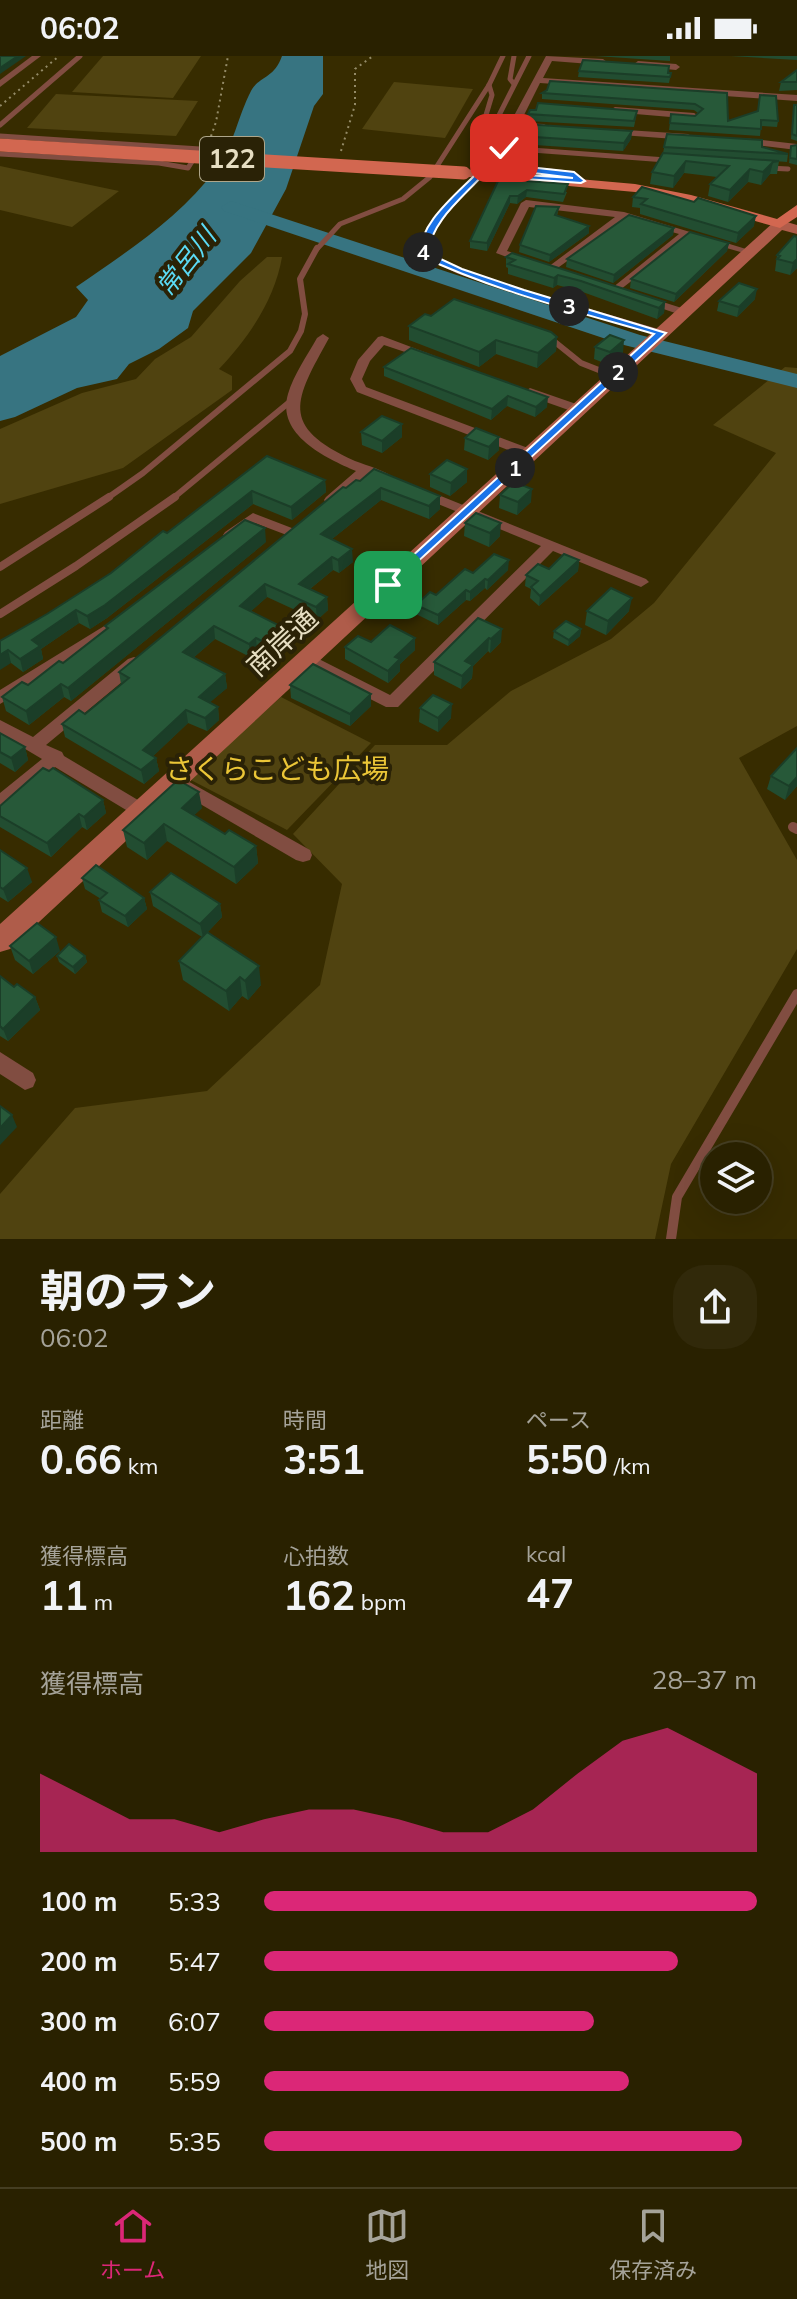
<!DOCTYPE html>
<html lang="ja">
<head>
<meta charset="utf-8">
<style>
  :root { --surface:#292100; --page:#31290a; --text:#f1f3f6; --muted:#a5a399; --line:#453e22; --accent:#db2777 }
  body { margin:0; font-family:Mulish,"Noto Sans JP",sans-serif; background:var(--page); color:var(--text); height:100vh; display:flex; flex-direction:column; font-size:30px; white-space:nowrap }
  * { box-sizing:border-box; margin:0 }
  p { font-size:26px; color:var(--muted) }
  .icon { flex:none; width:44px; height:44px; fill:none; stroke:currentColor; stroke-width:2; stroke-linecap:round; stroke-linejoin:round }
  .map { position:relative; height:1183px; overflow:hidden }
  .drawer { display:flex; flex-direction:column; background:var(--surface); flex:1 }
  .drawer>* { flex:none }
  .buttons { position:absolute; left:700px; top:1086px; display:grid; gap:16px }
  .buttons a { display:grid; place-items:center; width:72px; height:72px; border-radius:50%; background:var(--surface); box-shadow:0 8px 32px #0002,0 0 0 2px var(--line); font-size:40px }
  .pin { position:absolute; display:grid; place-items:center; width:68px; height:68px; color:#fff; margin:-34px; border-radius:16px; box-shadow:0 4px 12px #0006 }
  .km { position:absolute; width:40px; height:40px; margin:-20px; border-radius:50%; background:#222; color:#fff; font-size:22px; line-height:40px; text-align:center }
  .round { display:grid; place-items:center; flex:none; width:84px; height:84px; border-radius:32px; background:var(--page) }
  .headline { display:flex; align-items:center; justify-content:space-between; height:136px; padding:0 40px }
  h1 { font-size:44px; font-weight:700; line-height:60px }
  .stats { display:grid; grid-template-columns:repeat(3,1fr); gap:12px; height:136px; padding:8px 40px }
  .stats div { display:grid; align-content:center }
  .stats b { font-size:40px; font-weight:700 }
  .stats small { font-size:22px; font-weight:400 }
  .stats p { font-size:22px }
  .chart { height:224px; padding:16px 40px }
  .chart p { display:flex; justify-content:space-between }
  .chart svg { width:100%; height:144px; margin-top:8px; fill:var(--accent); opacity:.7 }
  ul { padding:0 40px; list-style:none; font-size:26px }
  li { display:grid; grid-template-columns:128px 96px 1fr; align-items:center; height:60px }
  li i { height:20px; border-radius:10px; background:var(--accent) }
  .status { display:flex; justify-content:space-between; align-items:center; height:56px; padding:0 40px; background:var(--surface); direction:ltr }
  .status svg { height:22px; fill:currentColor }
  .tab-bar { display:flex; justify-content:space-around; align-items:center; height:112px; border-top:2px solid var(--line); background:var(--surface); font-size:22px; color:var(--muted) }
  .tab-bar a { display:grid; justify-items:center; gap:4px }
  .tab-bar .on { color:var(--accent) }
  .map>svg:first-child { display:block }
</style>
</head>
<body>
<div class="status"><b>06:02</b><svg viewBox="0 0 49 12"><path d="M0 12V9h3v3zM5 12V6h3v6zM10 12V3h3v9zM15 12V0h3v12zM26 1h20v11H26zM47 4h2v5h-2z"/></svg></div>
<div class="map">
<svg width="797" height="1183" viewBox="0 0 797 1183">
  <rect width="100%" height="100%" fill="#372c00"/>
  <g fill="#504310">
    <path d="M103,0H201L173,42L72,36Z"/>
    <path d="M394,26L473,33L445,82L362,73Z"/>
    <path d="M56,38L198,45L176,80L27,72Z"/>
    <path d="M0,110L119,135L72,171L0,154Z"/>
    <path d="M267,201H282C275,243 248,283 219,313L232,320V334L123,412L0,448V373L82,337L136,323L155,303L191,281L240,225Z"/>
    <path d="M785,311L797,312V670L739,702L797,804V893L671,1108L655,1183H0V1138L75,1052L207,1035L320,929L342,828L293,778L375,689H447L511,635L611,583L654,547L776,397L713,369Z"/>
    <path d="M281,641L371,687L287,774L189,723Z"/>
  </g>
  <path fill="#377481" d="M282,0H323V38L314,50L286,133L251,197L193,255L188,272L159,293L129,308L117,323L77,332L15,361L0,365V300L76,261L88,244L76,231C125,197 180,162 216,113C234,89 238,60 251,35C259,20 274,23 282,0Z"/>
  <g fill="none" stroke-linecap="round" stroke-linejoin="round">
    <path fill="#377481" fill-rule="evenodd" d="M231,145L640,279L797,318V332L624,289L224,155L221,151Z"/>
    <g stroke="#948b67" stroke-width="2" stroke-dasharray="2 4" stroke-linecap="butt">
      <path d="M0,50L59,0"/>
      <path d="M209,86L216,66L228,0"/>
      <path d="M341,95L355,49V13L373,0"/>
    </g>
    <g stroke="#814d41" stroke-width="5">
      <path d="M514,0L510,23L514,28"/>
      <path d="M0,69L80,0"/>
      <path d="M0,80L200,93L188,112L159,107L0,98"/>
      <path d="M486,85L480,79L492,39L489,29"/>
      <path d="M504,92L666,104"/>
      <path d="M768,112L788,113"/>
      <path d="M316,194L340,168L403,143L430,121L489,29L503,0"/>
      <path d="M424,194L425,183L440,162L480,118L486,85L529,0"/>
    </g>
    <g stroke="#814d41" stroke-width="6">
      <path d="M424,192V198L459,215L521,236L661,277"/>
      <path d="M550,282L581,307L614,320"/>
      <path d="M106,443L143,417L290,295L301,275L305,258L300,223L317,192"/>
      <path d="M172,443L292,344"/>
    </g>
    <g stroke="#814d41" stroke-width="8">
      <path d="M0,511L109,441"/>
      <path d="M0,558L76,510L175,441"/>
    </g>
    <g stroke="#814d41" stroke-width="10">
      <path d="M793,771L797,773"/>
      <path d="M671,1183L677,1141L797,938"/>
    </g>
    <g fill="#814d41" fill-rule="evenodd">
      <path d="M32,0H41L0,31V24Z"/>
      <path d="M546,0L603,3L607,6L603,9L552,5L543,22L797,39V45L540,27L520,67L544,68L549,71L544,74L517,72L504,108L574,115L586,125L581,128L571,121L495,112L493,110L509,69Z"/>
      <path d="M638,5L676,8L680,11L676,14L635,10L634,8Z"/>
      <path d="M615,51L694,57L699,60L694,63L612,56L610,54Z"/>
      <path d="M611,73L688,78L693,81L688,84L608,78L606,76Z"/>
      <path d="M743,82L797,88V94L740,87V83Z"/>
      <path d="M526,144L624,156L756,196L751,199L688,181L616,237L612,236V232L679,178L626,163L552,216L546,213L548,211L615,161L529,151L507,195L530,203V207L526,208L496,197L521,147Z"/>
      <path d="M644,240L688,254L690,256L684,260L640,245L638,243Z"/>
      <path d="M323,278L329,282C295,344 278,370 355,405C368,410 385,414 395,423L388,427L368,420L336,447H326L324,444L326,441L356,415C326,402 276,379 288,338C294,318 307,300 317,282Z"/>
      <path d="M382,280L435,300L429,304L384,289L370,305L362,323L366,331L536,395V401H526L357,336L350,323L358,304L378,281Z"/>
      <path d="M530,332L582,350L583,353L577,357L526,339L524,336Z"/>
      <path d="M421,432L646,523L649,526L641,531L636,529L553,495L398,651H386L301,608L299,604L301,600H313L390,639L541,490L416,439L414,436L416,433Z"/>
      <path d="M253,457L297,474L299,477L292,481L255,467L235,482H225L223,479L225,476Z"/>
      <path d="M114,564L120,565L122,569L120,573L0,648V634Z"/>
      <path d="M134,601L140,603L142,607L140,611L46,689L62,696L64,700L148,750L151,755L148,760L142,762L136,760L55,711L6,752L0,754V737L42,703L0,678V664L33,681L128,603Z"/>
      <path d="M184,723L310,794L312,799L310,804L303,806L296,804L178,735L175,730L178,725Z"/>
      <path d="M0,996L33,1017L36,1024L33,1031L25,1034L0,1018Z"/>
    </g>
    <path fill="#af5c4a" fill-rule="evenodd" d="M780,164L797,169V178L782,174L10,893L0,896V868L775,165Z"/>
    <path fill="#d26750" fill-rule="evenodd" d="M464,113L635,128L691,139L777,163L797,149V161L780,172L691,147L635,136L459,120V114Z"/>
    <path stroke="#d26750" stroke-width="13" d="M0,89L464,117"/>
  </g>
  <g fill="#224d31">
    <path d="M595,0H670V5Z"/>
    <path d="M731,0H797V4Z"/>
    <path d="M797,14V34L779,35L781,26Z"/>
    <path d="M579,15L668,17H671L669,27L578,21Z"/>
    <path d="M542,37H727L728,65L758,55L778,65L777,71L761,70L760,80L669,74L671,58L695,60L698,57L694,54L542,43Z"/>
    <path d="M794,49H797V85L791,83Z"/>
    <path d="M528,58L636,61L634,71L528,65Z"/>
    <path d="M632,75L631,83L623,95L520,88V80Z"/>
    <path d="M667,78L762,91L788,98L787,106L761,104L779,105L777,118H770L761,129L748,126L728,146L708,140L710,128L717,121L684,117L673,132L650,128L652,116L663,97Z"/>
    <path d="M797,89V109L789,107L791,90Z"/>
    <path d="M499,123L567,136L563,146L526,141L517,148L510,147L487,195L470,192V185Z"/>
    <path d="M642,131L754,170L736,187L640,158V152L632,151L633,141Z"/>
    <path d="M559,151L557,160L589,170V177L549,206L519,196L520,189Z"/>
    <path d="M674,172L673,179L613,227L566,211L567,203Z"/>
    <path d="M797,181V212L790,219L775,215L777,199Z"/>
    <path d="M729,187L727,195L674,246L630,232L631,223Z"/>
    <path d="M506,201L665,246L664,257L657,263L580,235L557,229L553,232L508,218V212L506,211Z"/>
    <path d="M755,243L737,261L717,255L719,245Z"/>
    <path d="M431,260L557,281L556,295L537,312L496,298L479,311L409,284V270Z"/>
    <path d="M595,291L623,297L609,309L594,303Z"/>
    <path d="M411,292L547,351L535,361L507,350L491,364L384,320V311Z"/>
    <path d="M402,368V381L382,397L362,389L361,376Z"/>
    <path d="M499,381V394L488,404L464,394L465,382Z"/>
    <path d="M267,400L325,424L326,436L292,464L253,448L107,562L90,573L79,567L41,593L43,603L23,616L11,607L0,585L47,558L111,517L167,477Z"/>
    <path d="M430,418L467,426L450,440L430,431Z"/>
    <path d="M360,425L440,440V453L429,463L381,444L332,483L353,506L339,517L333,514L310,533L327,541L328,554L317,564L267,541L251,555L292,576L293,589L275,605L257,595L250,601L215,583L193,602L225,618L227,632L210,646L218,651L219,664L207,675L188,667L153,700L156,702L159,715L144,728L65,681L62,668L85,658L121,628L119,616L346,432Z"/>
    <path d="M500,439L531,446L517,459L499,452Z"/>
    <path d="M465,467L500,480L489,491L464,480Z"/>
    <path d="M266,486L71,645L64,641L29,669L6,655L2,641L28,629L63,607L106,573L105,570Z"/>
    <path d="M579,504L578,515L539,550L530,542L531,533L525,530L526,519Z"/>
    <path d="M508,514L487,534L485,532L470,545L466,544L438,569L416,558V549L436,539L473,517Z"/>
    <path d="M587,555H629L606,579L585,569Z"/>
    <path d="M478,562L501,586L490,597L488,595L473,610L472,622L461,633L434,619V606Z"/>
    <path d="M581,573L580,580L568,590L553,582L554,575Z"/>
    <path d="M415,582V594L400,608V615L388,627L345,603V591L371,586Z"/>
    <path d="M290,629L371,650L350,670L291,642Z"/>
    <path d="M420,652L451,662L438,676L419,666Z"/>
    <path d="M0,677L25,691L28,704L15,716L0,707Z"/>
    <path d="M771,720L797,730L785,744L767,733Z"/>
    <path d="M103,744L106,757L87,774L82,771L51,801L0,771V750Z"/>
    <path d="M202,752L194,759L225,778L256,790L258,807L236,828L167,785L147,804L127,791L123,774Z"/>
    <path d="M0,794L32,826L8,846L0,841Z"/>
    <path d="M82,822L144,842L147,853L128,871L102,856L99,844L101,843L85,833Z"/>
    <path d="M150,836L220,848L222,861L207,877L261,929L248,944L242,940L229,955L183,924L179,905L202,881L153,850Z"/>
    <path d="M10,890L60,895L33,918L15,904Z"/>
    <path d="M57,900H85L87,906L75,918L59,906Z"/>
    <path d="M0,920L14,931L35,941L40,954L8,985L0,980Z"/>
  </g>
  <g fill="#1b3e28">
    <path d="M18,0H26L0,18V12Z"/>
    <path d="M632,75L631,83L623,95L624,87Z"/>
    <path d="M686,105L684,117L673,132L674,120Z"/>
    <path d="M773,106L770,118L761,129L763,116Z"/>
    <path d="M750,113L748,126L728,146L730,134Z"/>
    <path d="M527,134L526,141L517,148L518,140Z"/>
    <path d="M510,140V147L487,195V187Z"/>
    <path d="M756,160L754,170L736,187L738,177Z"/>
    <path d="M589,170V177L549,206L550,199Z"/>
    <path d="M674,172L673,179L613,227L614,219Z"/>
    <path d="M729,187L727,195L674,246L676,238Z"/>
    <path d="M797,203V212L790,219L793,207Z"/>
    <path d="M558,219L557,229L553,232L554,222Z"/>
    <path d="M757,233L755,243L737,261L739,251Z"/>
    <path d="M665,246L664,257L657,263L659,252Z"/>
    <path d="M557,281L556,295L537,312L538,297Z"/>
    <path d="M496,284V298L479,311V296Z"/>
    <path d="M624,284L623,297L609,309L610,296Z"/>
    <path d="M508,340L507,350L491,364L492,353Z"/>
    <path d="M548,341L547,351L535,361L536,351Z"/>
    <path d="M402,368V381L382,397V385Z"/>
    <path d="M499,381V394L488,404L489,391Z"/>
    <path d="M467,413V426L450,440L451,427Z"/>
    <path d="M325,424L326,436L292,464L291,451Z"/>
    <path d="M381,432V444L322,491L321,478Z"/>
    <path d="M532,433L531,446L517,459L518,446Z"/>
    <path d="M252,435L253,448L107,562L90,573L87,560Z"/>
    <path d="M440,440V453L429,463V450Z"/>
    <path d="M501,467L500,480L489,491L490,477Z"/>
    <path d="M265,472L266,486L71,645L68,632Z"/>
    <path d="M352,493L353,506L339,517L338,504Z"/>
    <path d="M332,501L333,514L300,541L299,528Z"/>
    <path d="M509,504L508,514L487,534L488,524Z"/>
    <path d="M579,504L578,515L539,550L540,540Z"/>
    <path d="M485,523V532L470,545V536Z"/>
    <path d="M265,528L267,541L242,563L240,550Z"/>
    <path d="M466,534V544L438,569V559Z"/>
    <path d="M327,541L328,554L317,564L316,551Z"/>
    <path d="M632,542L629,555L606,579L608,565Z"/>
    <path d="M76,554L79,567L41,593L43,603L23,616L20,603L32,584Z"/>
    <path d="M214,570L215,583L185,609L183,596Z"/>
    <path d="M502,573L501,586L490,597L491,583Z"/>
    <path d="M581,573L580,580L568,590L569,584Z"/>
    <path d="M292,576L293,589L275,605L274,591Z"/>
    <path d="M256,582L257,595L250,601L249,588Z"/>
    <path d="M415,582V594L400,608V615L388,627V615L395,601Z"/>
    <path d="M489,582L488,595L473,610L472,622L461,633L462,620L465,605Z"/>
    <path d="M8,594L11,607L0,614V599Z"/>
    <path d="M225,618L227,632L201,654L199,641Z"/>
    <path d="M61,628L64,641L29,669L26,655Z"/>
    <path d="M371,638V650L350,670V658Z"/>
    <path d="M452,648L451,662L438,676V662Z"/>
    <path d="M218,651L219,664L207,675L205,662Z"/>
    <path d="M186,654L188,667L146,707L143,694Z"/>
    <path d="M25,691L28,704L15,716L11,702Z"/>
    <path d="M156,702L159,715L144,728L141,714Z"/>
    <path d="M797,721V730L785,744L789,730Z"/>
    <path d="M199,736L202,752L184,769L182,752Z"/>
    <path d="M103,744L106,757L87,774L84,761Z"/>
    <path d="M79,758L82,771L51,801L47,787Z"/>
    <path d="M164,768L167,785L147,804L144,787Z"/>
    <path d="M256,790L258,807L236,828L234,811Z"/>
    <path d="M27,812L32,826L8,846L3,833Z"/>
    <path d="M144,842L147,853L128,871L125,860Z"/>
    <path d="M220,848L222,861L203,881L200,868Z"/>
    <path d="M56,881L60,895L33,918L29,905Z"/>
    <path d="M85,900L87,906L75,918L73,911Z"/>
    <path d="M259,910L261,929L248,944L245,925Z"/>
    <path d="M240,921L242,940L229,955L226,935Z"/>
    <path d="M35,941L40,954L8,985L3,973Z"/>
    <path d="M12,1059L17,1071L0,1089V1072Z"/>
  </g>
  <g fill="#275939" stroke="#1b3e28" stroke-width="2">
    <path d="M0,0H18L0,12Z"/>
    <path d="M583,4L669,10L668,17H671L670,21L579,15Z"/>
    <path d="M797,14V26H781Z"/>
    <path d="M550,25L727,37L728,65L758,55L760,39L776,40L778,65L761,64V73L670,67L671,58L695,60L703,53L695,48L542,37L547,34Z"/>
    <path d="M538,47L637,55L634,65L528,58L530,54H536Z"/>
    <path d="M794,49H797V80L792,78Z"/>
    <path d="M523,68L632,75L624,87L520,80Z"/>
    <path d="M667,78L762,84V91L788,98L664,91Z"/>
    <path d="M797,89V103L790,102L791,90Z"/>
    <path d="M663,97L779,105L773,106L763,116L750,113L730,134L710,128L729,110L686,105L674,120L652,116Z"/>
    <path d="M499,123L568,128L564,138L527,134L518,140H510L487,187L470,185Z"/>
    <path d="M642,131L694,146L698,142L756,160L738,177L641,148L647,143L633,141Z"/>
    <path d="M536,150L559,151L555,159L589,170L550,199L520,189Z"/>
    <path d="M629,159L674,172L614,219L567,203Z"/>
    <path d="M690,176L729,187L676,238L631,223Z"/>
    <path d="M794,180L797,181V203L793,207L777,203L780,200L777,199Z"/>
    <path d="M512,197L665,246L659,252L581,225L558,219L554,222L508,208L515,204L506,201Z"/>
    <path d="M739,227L757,233L739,251L719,245Z"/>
    <path d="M454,243L551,276L557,281L538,297L496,284L479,296L409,270L425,258L431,260Z"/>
    <path d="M610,279L624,284L610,296L595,291Z"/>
    <path d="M411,292L548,341L536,351L508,340L492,353L384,311Z"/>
    <path d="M382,360L402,368L382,385L361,376Z"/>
    <path d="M476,372L499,381L489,391L465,382Z"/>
    <path d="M267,400L325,424L291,451L252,435L105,549L87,560L76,554L32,584L40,590L20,603L8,594L0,599V585L47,558L111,517L163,475L167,477Z"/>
    <path d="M447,404L467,413L451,427L430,418Z"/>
    <path d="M374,413L440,440L429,450L381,432L321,478L352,493L338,504L332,501L299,528L327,541L316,551L265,528L240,550L292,576L274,591L256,582L249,588L214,570L183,596L225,618L199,641L218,651L205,662L186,654L143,694L156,702L141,714L62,668L79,654L85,658L129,622L119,616L343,431L346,432L356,424L360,425Z"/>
    <path d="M514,426L532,433L518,446L500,439Z"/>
    <path d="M476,457L501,467L490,477L465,467Z"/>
    <path d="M245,464L265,472L68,632L61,628L26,655L2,641L22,626L28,629L59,605L63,607L108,572L105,570Z"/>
    <path d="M494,498L509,504L488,524L485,523L470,536L466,534L438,559L416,549L430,536L436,539L465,513L473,517Z"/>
    <path d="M564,498L579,504L540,540L531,531L538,525L526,519L538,508L549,513Z"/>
    <path d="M611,532L632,542L608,565L587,555Z"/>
    <path d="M478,562L502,573L491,583L489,582L465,605L473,609L462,620L434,606Z"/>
    <path d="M566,565L581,573L569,584L554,575Z"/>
    <path d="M390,569L415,582L395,601L400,603L388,615L345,591L358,580L371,586Z"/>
    <path d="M313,608L371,638L350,658L290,629Z"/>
    <path d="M433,639L452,648L438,662L420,652Z"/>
    <path d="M0,677L25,691L11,702L0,696Z"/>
    <path d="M797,692V721L789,730L771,720Z"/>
    <path d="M43,712L49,715L53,712L103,744L84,761L79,758L47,787L0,760V750Z"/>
    <path d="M178,724L199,736L182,752L225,778L229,774L256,790L234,811L164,768L144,787L123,774Z"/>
    <path d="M0,794L27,812L3,833L0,831Z"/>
    <path d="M96,809L144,842L125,860L99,844L107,837L82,822Z"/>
    <path d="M171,817L220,848L200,868L150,836Z"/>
    <path d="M37,867L56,881L29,905L10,890Z"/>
    <path d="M207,876L259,910L245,925L240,921L226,935L179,905Z"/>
    <path d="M69,888L85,900L73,911L57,900Z"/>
    <path d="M0,920L14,931L17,928L35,941L3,973L0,970Z"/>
    <path d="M0,1050L12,1059L0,1072Z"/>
  </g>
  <path fill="#1a73e8" stroke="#fff" stroke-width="2" d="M504,90L507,92L502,108L574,116L585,125L581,127L482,120C462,142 431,166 428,197L462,213L524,234L666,277L388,533L384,532V526L654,278C575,255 495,235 421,200C416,169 458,137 478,116L573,122L495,112L500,92Z"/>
  <g text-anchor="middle" stroke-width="8" stroke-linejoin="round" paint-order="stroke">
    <rect fill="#2a2206" stroke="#aea68a" stroke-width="2" x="200" y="81" width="64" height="44" rx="6"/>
    <g font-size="26" font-weight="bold" fill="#e6dec2">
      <text x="232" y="112">122</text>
    </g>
    <g font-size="26" font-style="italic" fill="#5bdbf5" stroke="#2a2206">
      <text transform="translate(186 206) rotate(-52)" y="9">常呂川</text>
    </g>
    <g font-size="28" fill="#e6dec2" stroke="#2a2206">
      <text transform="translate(282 586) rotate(-43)" y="10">南岸通</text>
    </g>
    <g font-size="28" fill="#ebc637" stroke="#2a2206">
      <text x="277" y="723">さくらこども広場</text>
    </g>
  </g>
</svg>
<div class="buttons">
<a><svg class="icon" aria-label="layers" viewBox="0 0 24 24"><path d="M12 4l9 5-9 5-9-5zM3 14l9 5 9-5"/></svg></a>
</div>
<div class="pin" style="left:388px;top:529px;background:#1e9e55"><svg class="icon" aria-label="arrive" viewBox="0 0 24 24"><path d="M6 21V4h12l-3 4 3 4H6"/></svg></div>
<div class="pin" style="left:504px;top:92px;background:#d93025"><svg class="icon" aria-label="check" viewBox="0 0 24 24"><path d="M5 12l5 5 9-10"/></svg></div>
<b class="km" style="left:515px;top:412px">1</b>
<b class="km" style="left:618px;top:316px">2</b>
<b class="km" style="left:569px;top:250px">3</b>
<b class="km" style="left:423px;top:196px">4</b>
</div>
<section class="drawer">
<div class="headline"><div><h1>朝のラン</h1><p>06:02</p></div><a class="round"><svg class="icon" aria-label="share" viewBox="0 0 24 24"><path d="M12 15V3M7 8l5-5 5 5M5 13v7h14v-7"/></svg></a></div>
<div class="stats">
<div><p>距離</p><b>0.66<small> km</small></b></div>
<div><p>時間</p><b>3:51</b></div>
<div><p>ペース</p><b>5:50<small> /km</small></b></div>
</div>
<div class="stats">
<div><p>獲得標高</p><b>11<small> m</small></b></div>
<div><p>心拍数</p><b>162<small> bpm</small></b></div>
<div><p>kcal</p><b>47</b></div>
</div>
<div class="chart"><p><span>獲得標高</span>28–37 m</p>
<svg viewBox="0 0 160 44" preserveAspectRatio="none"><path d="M0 44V20L10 27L20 34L30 34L40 38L50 34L60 31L70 31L80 34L90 38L100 38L110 31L120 20L130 10L140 6L150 13L160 20V44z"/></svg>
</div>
<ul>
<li><b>100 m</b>5:33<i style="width:100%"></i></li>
<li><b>200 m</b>5:47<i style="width:84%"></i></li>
<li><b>300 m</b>6:07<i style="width:67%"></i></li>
<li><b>400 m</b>5:59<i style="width:74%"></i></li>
<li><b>500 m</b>5:35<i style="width:97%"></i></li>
</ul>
</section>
<nav class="tab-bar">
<a class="on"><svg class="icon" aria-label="home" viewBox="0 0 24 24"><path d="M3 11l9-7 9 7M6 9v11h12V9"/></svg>ホーム</a>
<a><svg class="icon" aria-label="map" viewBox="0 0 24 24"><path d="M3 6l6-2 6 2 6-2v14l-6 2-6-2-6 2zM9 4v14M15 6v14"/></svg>地図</a>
<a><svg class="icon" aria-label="saved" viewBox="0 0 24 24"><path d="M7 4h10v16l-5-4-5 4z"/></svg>保存済み</a>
</nav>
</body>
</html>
